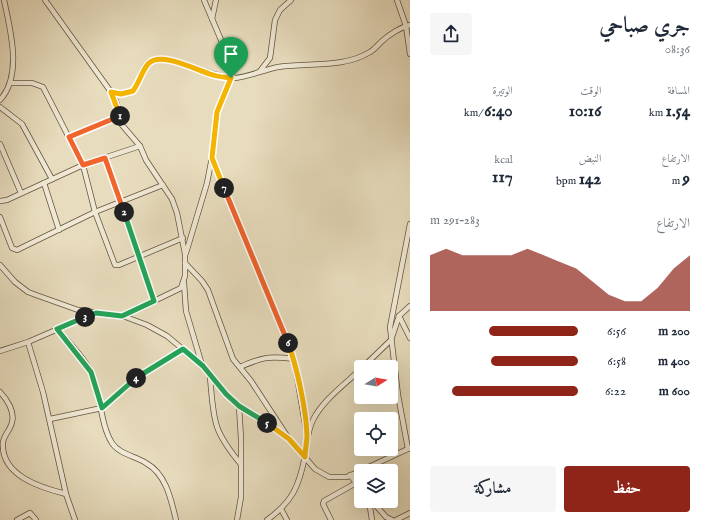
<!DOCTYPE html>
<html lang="ar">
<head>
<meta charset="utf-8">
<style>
  :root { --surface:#fff; --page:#f6f6f7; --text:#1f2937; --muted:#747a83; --accent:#8f2418 }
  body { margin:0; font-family:"IM FELL English",Amiri,serif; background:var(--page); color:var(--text); direction:rtl; height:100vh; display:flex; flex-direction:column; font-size:15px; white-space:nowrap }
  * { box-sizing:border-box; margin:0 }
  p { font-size:13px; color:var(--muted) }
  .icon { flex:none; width:22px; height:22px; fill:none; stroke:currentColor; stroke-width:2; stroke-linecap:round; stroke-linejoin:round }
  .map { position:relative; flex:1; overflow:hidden; direction:ltr }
  .sheet { display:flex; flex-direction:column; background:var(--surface); width:300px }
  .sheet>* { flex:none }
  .needle { width:26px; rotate:79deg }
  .tools { position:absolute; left:354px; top:360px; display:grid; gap:8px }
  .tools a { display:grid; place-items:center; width:44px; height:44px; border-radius:4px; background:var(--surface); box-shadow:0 4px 16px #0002; font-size:20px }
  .pin { position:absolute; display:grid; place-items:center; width:34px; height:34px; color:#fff; margin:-41px -17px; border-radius:50% 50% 50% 0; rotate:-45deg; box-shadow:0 0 4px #0007 }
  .pin .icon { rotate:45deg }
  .km { position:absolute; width:20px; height:20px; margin:-10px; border-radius:50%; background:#222; color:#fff; font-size:11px; line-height:20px; text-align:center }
  .round { display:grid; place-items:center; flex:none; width:42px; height:42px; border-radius:4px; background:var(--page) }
  .overview { display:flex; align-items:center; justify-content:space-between; height:68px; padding:0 20px }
  h1 { font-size:22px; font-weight:700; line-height:30px }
  .stats { display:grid; grid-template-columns:repeat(3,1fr); gap:6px; height:68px; padding:4px 20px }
  .stats div { display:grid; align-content:center }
  .stats b { font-size:17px; font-weight:700 }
  .stats small { font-size:11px; font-weight:400 }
  .stats p { font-size:11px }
  .chart { height:112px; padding:8px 20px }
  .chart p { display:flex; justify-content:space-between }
  .chart svg { width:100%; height:72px; margin-top:4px; fill:var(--accent); opacity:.7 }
  .action { display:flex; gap:8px; margin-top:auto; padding:8px 20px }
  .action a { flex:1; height:46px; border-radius:4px; background:var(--accent); color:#fff; font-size:16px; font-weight:700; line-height:46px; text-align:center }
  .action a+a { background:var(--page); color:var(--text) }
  ul { padding:0 20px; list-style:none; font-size:13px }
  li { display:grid; grid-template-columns:64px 48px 1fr; align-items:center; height:30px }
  li i { height:10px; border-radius:5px; background:var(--accent) }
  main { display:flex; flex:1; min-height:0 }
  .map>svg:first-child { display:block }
</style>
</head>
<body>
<main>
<section class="sheet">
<div class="overview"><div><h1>جري صباحي</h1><p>08:36</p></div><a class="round"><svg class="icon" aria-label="share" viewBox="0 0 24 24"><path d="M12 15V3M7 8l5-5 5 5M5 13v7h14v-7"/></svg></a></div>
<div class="stats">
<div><p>المسافة</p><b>1.54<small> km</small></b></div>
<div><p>الوقت</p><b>10:16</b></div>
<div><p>الوتيرة</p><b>6:40<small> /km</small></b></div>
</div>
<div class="stats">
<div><p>الارتفاع</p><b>9<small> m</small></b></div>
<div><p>النبض</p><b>142<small> bpm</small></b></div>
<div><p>kcal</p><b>117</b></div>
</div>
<div class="chart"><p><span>الارتفاع</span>283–291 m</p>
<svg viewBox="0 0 160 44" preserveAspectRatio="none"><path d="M0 44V10L10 6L20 10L30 10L40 10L50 10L60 6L70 10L80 14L90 18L100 26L110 34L120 38L130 38L140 30L150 18L160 10V44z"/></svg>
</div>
<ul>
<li><b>200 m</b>6:56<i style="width:60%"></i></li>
<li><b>400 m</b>6:58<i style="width:59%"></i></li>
<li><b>600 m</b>6:22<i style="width:85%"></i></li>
</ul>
<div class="action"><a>حفظ</a><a>مشاركة</a></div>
</section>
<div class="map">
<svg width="410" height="520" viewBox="0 0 410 520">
  <rect width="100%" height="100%" fill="#e7dcbd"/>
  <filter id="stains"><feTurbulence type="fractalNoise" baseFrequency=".005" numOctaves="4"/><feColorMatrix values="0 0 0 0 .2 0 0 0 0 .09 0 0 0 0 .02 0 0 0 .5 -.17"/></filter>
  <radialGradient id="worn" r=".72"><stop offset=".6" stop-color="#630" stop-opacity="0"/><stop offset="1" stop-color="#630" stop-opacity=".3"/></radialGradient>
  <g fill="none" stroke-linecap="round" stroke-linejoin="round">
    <defs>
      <g id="minor">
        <path d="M45,0L111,92L116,101L122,125L140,146L146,160L172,199L177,213L185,254V276L181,288L123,316"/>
        <path d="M397,0L406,26L410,54"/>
        <path d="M212,19L216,0"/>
        <path d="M260,71L270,58L275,20L280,10L291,0"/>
        <path d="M10,83H32L43,87L83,165L95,212L115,265H119L183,238"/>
        <path d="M111,92L121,94L133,91C139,83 141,72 147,64C160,48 214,79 234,78C249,77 263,70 278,67C308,62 342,69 370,52C374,50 378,45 381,42C390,34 399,28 410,25"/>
        <path d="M0,100C23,75 10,29 4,0"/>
        <path d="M0,107L22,124L52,179"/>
        <path d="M69,137L120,117"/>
        <path d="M0,144L21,193"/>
        <path d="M105,158L154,301"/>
        <path d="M212,158L294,359L307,436"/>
        <path d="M44,183L59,230"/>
        <path d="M0,201L7,200L83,165L140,146"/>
        <path d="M0,217L12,248L17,250L95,212L163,185"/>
        <path d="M186,253L207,183L213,152L217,112L231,78L230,61L204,0"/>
        <path d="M185,263L202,281L208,290L233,359L251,381L287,436"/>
        <path d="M0,265L15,282L28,292L36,295L78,310L123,316L147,325L167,336L203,366L226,394L239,406L289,439L315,469L329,477H347L410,448"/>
        <path d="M184,283L186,311L202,365"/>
        <path d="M399,316L410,338"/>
        <path d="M57,329C69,343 84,357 91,372C101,394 100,424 112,443C119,454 135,456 146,463C166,474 171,499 176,520"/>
        <path d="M28,342L43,392L66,494L75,520"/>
        <path d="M0,351L28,342L95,313"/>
        <path d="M240,367C263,357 268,356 294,359"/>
        <path d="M363,367L391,340L399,316L410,306"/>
        <path d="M210,377C214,420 212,429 240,463"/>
        <path d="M0,392C7,399 15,412 12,422C11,429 4,435 3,442C0,476 42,488 66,494"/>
        <path d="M50,419L102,408L132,381L183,349"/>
        <path d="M408,449L398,395L390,327L410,224"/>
        <path d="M350,475L361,489"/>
        <path d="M369,501L372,520"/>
        <path d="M372,501L386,517L392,520"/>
        <path d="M281,509L287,520"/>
        <path d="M17,520L30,513L36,520"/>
        <path d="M237,520L241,497V439L239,406"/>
        <path d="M267,520C292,502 299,487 305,456C307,444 307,432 313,420C323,400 345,384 361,369"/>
        <path d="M331,520L323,504L324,501L356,483"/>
        <path d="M396,520L410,513"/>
      </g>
    </defs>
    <use href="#minor" stroke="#645440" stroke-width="6"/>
    <use href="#minor" stroke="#efe8d4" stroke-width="4.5"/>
  </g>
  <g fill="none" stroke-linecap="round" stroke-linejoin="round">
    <defs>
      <path id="split-1" d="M120,116L111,92L121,94L133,91C139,83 142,71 148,64C160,50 198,71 213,75C219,77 225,77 231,78"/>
      <path id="split-2" d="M120,116L69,137L83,165L105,158L124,212"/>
      <path id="split-3" d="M85,317L96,313L122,316L154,301L124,212"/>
      <path id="split-4" d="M85,317L57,329L91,372L102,408L136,378"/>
      <path id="split-5" d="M136,378L183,349L203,366L226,394L239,406L267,423"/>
      <path id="split-6" d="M267,423L289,439L305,457C305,450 307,442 307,435C306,409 297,367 288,343"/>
      <path id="split-7" d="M224,188L288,343"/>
      <path id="split-8" d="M224,188L212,158L217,112L231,78"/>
    </defs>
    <use href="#split-1" stroke="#fff" stroke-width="8"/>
    <use href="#split-2" stroke="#fff" stroke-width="8"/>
    <use href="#split-3" stroke="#fff" stroke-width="8"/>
    <use href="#split-4" stroke="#fff" stroke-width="8"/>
    <use href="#split-5" stroke="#fff" stroke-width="8"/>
    <use href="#split-6" stroke="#fff" stroke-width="8"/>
    <use href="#split-7" stroke="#fff" stroke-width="8"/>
    <use href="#split-8" stroke="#fff" stroke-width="8"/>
    <use href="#split-1" stroke="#f5b400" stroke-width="5"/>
    <use href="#split-2" stroke="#f0652b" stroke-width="5"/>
    <use href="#split-3" stroke="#22a559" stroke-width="5"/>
    <use href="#split-4" stroke="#22a559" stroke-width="5"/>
    <use href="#split-5" stroke="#22a559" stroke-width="5"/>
    <use href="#split-6" stroke="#f5b400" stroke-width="5"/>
    <use href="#split-7" stroke="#f0652b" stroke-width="5"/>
    <use href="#split-8" stroke="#f5b400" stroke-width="5"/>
  </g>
  <rect width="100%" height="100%" filter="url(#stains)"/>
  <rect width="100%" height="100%" fill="url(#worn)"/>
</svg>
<div class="tools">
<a><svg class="needle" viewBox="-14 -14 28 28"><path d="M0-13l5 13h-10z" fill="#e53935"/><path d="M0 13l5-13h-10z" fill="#747a83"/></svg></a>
<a><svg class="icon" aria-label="locate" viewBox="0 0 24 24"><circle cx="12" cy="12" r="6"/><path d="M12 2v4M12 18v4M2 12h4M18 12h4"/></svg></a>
<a><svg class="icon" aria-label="layers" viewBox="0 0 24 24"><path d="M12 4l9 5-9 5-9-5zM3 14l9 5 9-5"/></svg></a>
</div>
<div class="pin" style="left:231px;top:78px;background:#1e9e55"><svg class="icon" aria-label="arrive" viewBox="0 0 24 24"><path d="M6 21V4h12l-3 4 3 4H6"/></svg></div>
<b class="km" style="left:120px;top:116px">1</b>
<b class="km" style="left:124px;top:212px">2</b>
<b class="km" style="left:85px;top:317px">3</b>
<b class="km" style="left:136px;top:378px">4</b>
<b class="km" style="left:267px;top:423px">5</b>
<b class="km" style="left:288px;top:343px">6</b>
<b class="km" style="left:224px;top:188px">7</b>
</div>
</main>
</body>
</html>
